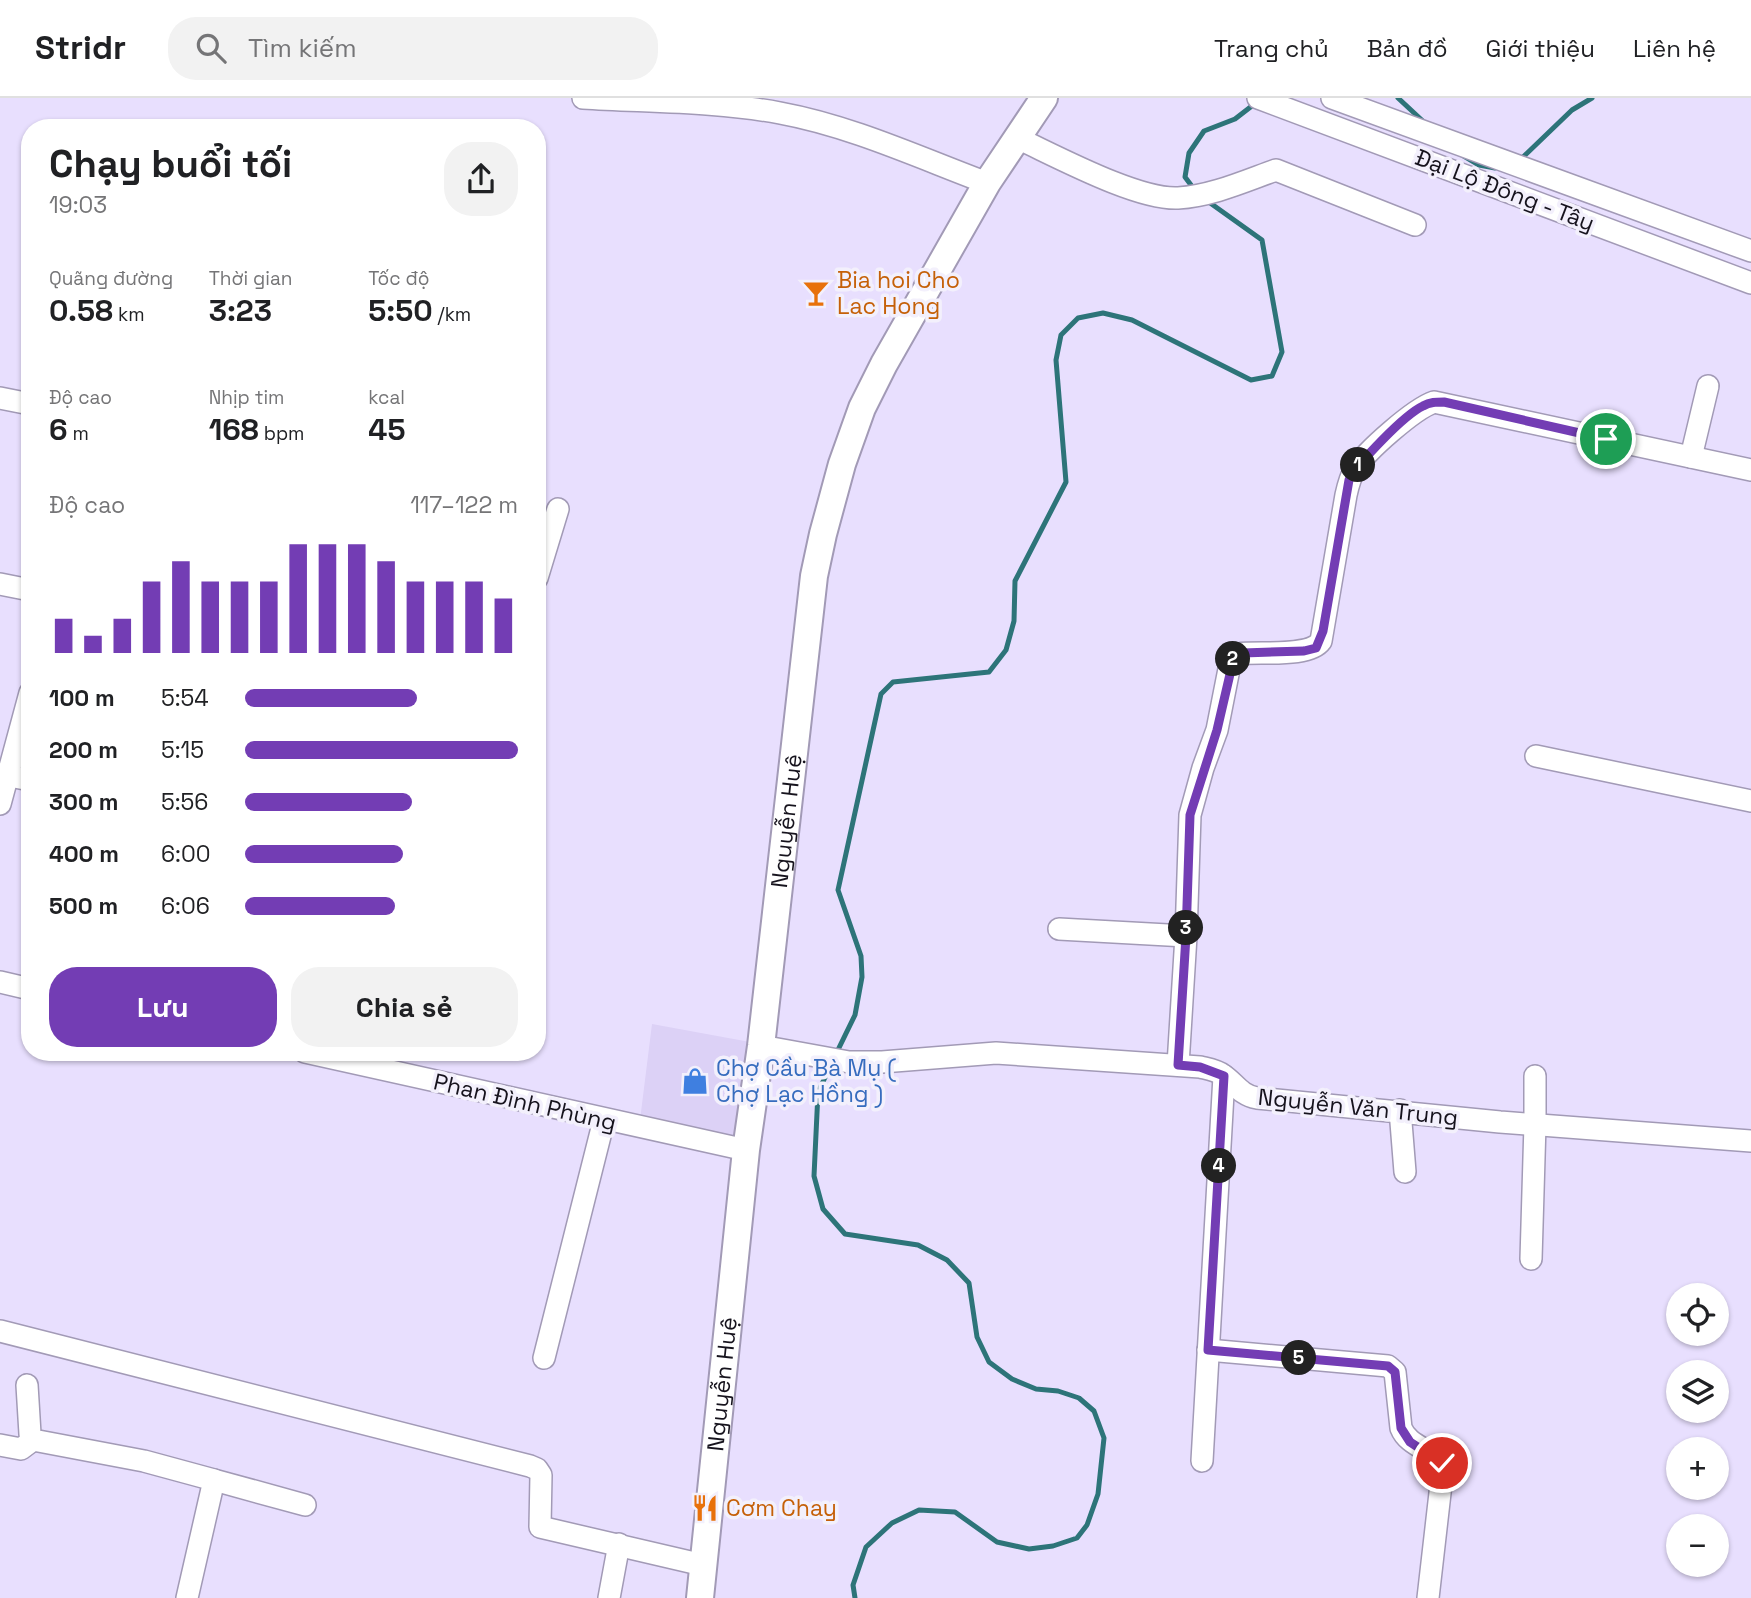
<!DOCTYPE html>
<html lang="vi">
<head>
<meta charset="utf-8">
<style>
  :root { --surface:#fff; --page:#f2f2f2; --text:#202124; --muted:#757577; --line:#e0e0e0; --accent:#733db4 }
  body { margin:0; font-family:"Space Grotesk",sans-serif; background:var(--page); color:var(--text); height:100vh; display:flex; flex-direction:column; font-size:26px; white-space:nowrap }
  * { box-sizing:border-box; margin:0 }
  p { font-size:23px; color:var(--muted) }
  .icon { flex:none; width:38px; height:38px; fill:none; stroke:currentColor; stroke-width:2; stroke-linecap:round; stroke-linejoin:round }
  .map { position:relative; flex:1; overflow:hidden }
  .drawer { position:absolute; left:21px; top:21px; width:525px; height:942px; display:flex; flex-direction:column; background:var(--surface); border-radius:28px; box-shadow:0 2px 5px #0004 }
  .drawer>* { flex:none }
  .buttons { position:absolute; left:1666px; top:1185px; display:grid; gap:14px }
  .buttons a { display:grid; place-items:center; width:63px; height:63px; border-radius:50%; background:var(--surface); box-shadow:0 2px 5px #0004; font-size:35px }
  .pin { position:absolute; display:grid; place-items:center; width:60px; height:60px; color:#fff; margin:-30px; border:4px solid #fff; border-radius:50%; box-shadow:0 2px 7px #0007 }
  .km { position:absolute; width:35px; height:35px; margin:-18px; border-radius:50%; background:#222; color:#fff; font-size:19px; line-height:35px; text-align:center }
  .round { display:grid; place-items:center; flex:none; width:74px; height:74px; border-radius:28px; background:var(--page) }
  .summary { display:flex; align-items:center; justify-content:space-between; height:119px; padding:0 28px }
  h1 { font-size:38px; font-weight:700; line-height:52px }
  .stats { display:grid; grid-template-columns:repeat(3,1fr); gap:10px; height:119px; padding:7px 28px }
  .stats div { display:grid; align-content:center }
  .stats b { font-size:30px; font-weight:700 }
  .stats small { font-size:19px; font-weight:400 }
  .stats p { font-size:19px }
  .chart { height:196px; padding:14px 28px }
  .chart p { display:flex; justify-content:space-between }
  .chart svg { width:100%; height:126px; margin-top:7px; stroke:var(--accent); stroke-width:6 }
  .cta { display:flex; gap:14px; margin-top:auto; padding:14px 28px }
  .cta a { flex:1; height:80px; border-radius:28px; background:var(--accent); color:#fff; font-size:28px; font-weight:700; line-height:80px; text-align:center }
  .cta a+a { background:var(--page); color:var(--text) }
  ul { padding:0 28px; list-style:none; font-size:23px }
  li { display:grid; grid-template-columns:112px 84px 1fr; align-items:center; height:52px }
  li i { height:18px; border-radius:9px; background:var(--accent) }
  header { display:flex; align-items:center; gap:42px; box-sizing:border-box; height:98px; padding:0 35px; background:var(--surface); border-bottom:2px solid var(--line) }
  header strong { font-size:33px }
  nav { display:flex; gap:38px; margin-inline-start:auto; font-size:24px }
  .search { width:490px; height:63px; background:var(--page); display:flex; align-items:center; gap:18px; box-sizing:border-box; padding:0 24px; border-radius:28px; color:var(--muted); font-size:26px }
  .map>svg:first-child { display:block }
</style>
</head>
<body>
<header>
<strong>Stridr</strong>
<div class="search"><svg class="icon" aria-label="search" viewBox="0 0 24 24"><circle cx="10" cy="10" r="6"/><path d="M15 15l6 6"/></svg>Tìm kiếm</div>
<nav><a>Trang chủ</a><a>Bản đồ</a><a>Giới thiệu</a><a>Liên hệ</a></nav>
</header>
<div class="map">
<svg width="1751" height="1500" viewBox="0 0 1751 1500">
  <rect width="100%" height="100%" fill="#e8dffe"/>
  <path fill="#dcd1f6" d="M652,926L750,944L739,1042L640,1022Z"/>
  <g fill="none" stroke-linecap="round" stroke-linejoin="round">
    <g stroke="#2d7479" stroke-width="5">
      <path d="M1398,0L1426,26"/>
      <path d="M1457,54L1479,67L1495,70"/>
      <path d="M1521,61L1572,12L1592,0"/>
      <path d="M1194,91L1185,79L1189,55L1204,33L1235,21L1257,4"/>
      <path d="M835,958L855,917L862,879L861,858L838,792L881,596L893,584L989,574L1006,552L1014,523L1015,483L1066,384L1056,262L1061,237L1078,220L1103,215L1132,222L1251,282L1272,278L1282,254L1262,142L1206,102"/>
      <path d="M831,967L818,994L814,1078L823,1111L845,1136L918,1147L947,1162L969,1185L977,1239L989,1264L1012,1281L1036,1291L1058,1293L1079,1300L1094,1313L1104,1340L1098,1396L1087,1427L1077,1440L1053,1448L1029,1451L997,1444L955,1414L919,1412L892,1425L866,1449L853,1487L855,1500"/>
    </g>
    <defs>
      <g id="minor">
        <path d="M583,0C648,4 716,3 780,15C851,28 920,60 987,85"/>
        <path d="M1258,0L1751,185"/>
        <path d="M1332,0L1751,153"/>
        <path d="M1017,40C1056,58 1137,102 1178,100C1212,98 1245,83 1276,72L1415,127"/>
        <path d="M0,300L30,306"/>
        <path d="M1691,359L1708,288"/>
        <path d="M537,480L558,411"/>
        <path d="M0,486L30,492"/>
        <path d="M1536,658L1751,703"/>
        <path d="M0,676L30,682"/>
        <path d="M0,706L30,595"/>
        <path d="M1059,831L1186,838"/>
        <path d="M0,884L30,891"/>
        <path d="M761,948L849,964H882L996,955L1200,969C1208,971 1216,972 1223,977C1235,985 1240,997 1257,1000L1500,1024L1751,1043"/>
        <path d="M305,954L746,1052"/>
        <path d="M1178,967L1186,838L1190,717L1203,670L1217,632L1230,566L1238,556C1258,553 1309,560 1321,543L1346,397C1348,388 1350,379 1355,371C1366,353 1414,311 1434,304L1751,372"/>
        <path d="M1400,1012L1405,1074"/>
        <path d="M1531,1161L1535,1026V978"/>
        <path d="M0,1233L530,1368L537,1371L541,1377L540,1429L703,1467"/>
        <path d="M1208,1252L1388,1268L1395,1274L1401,1330C1409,1350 1436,1351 1443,1369L1428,1500"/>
        <path d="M544,1260L604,1022"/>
        <path d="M27,1287L30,1336L33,1342L144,1363L214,1382L187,1500"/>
        <path d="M0,1347L21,1351L33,1342"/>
        <path d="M1202,1363L1224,978"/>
        <path d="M214,1382L305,1407"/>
        <path d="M609,1500L619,1446"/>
      </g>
      <g id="major">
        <path id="s1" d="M700,1500L746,1052L761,948L814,478L823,436L842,366L862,310L884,266L987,85L1044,0"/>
      </g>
    </defs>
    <use href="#minor" stroke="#a29ab6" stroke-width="24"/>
    <use href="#major" stroke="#a29ab6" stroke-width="30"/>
    <use href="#minor" stroke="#fff" stroke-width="21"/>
    <use href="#major" stroke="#fff" stroke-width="26"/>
  </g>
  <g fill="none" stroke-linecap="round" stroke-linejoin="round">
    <defs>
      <path id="route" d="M1442,1365L1410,1344L1401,1330L1395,1274L1388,1268L1208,1252L1224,978L1200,969L1178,967L1186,838L1190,717L1217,632L1234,559L1243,555L1304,553L1316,550L1323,533L1349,382C1359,364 1404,317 1423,308C1430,304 1436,304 1444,304L1606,341"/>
    </defs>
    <use href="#route" stroke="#fff" stroke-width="14"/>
    <use href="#route" stroke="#733db4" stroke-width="9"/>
  </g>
  <defs>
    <symbol id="bar-bare" viewBox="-9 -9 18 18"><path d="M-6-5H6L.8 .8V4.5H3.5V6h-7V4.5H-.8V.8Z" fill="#e8710a" stroke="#f3f0fc" stroke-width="2.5" paint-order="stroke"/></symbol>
    <symbol id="shop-bare" viewBox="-9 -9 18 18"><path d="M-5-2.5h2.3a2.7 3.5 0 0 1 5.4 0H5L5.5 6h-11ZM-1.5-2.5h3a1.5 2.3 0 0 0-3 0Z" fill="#3f7fe0" stroke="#f3f0fc" stroke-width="2.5" paint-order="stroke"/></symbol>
    <symbol id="restaurant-bare" viewBox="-9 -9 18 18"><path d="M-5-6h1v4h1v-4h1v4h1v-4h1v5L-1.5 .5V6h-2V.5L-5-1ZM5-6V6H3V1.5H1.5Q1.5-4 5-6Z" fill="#e8710a" stroke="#f3f0fc" stroke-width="2.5" paint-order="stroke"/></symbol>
  </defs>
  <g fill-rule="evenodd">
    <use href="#bar-bare" x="797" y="176" width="38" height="38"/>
    <use href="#shop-bare" x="676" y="964" width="38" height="38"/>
    <use href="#restaurant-bare" x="686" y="1391" width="38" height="38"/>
  </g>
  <g text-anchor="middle" stroke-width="7" stroke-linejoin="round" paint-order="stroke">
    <g font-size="23" fill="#16131d" stroke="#f3f0fc">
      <text transform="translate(1505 92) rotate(21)" y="8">Đại Lộ Đông - Tây</text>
      <text dy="8" stroke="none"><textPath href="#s1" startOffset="782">Nguyễn Huệ</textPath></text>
      <text transform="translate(525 1004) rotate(13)" y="8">Phan Đình Phùng</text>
      <text transform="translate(1358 1009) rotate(6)" y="8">Nguyễn Văn Trung</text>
      <text dy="8" stroke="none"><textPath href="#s1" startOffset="215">Nguyễn Huệ</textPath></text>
    </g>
    <g font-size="23" fill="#c56008" stroke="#f3f0fc" text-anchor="start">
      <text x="837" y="190">Bia hoi Cho<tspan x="837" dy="26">Lac Hong</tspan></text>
      <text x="726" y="1418">Cơm Chay</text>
    </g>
    <g font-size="23" fill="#366cbe" stroke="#f3f0fc" text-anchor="start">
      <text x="716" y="978">Chợ Cầu Bà Mụ (<tspan x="716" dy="26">Chợ Lạc Hồng )</tspan></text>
    </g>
  </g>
</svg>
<div class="buttons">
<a><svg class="icon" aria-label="locate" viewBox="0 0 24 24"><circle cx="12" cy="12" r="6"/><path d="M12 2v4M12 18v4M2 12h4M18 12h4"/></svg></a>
<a><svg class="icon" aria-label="layers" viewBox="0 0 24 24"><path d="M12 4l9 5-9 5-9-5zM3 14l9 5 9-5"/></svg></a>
<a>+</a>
<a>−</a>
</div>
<div class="pin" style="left:1606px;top:341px;background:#1e9e55"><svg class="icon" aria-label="arrive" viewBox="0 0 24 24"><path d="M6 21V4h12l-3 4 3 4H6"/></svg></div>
<div class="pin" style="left:1442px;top:1365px;background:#d93025"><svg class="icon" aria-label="check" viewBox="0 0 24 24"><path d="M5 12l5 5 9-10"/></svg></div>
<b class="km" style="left:1358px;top:367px">1</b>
<b class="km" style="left:1233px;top:561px">2</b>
<b class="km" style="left:1186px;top:830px">3</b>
<b class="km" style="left:1219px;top:1068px">4</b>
<b class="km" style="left:1299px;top:1260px">5</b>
<section class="drawer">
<div class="summary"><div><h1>Chạy buổi tối</h1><p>19:03</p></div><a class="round"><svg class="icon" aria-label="share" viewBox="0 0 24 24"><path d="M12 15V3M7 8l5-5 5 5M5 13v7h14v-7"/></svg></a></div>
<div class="stats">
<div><p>Quãng đường</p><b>0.58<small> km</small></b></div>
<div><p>Thời gian</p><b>3:23</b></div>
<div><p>Tốc độ</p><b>5:50<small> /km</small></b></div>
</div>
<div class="stats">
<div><p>Độ cao</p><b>6<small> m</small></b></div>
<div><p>Nhịp tim</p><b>168<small> bpm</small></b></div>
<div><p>kcal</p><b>45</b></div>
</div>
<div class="chart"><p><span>Độ cao</span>117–122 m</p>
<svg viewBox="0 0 160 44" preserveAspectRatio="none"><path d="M5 44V32M15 44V38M25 44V32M35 44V19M45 44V12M55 44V19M65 44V19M75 44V19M85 44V6M95 44V6M105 44V6M115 44V12M125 44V19M135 44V19M145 44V19M155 44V25"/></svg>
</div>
<ul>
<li><b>100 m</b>5:54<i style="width:63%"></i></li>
<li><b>200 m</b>5:15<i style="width:100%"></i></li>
<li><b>300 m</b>5:56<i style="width:61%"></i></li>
<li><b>400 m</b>6:00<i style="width:58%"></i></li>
<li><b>500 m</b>6:06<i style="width:55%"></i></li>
</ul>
<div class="cta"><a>Lưu</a><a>Chia sẻ</a></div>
</section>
</div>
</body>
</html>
